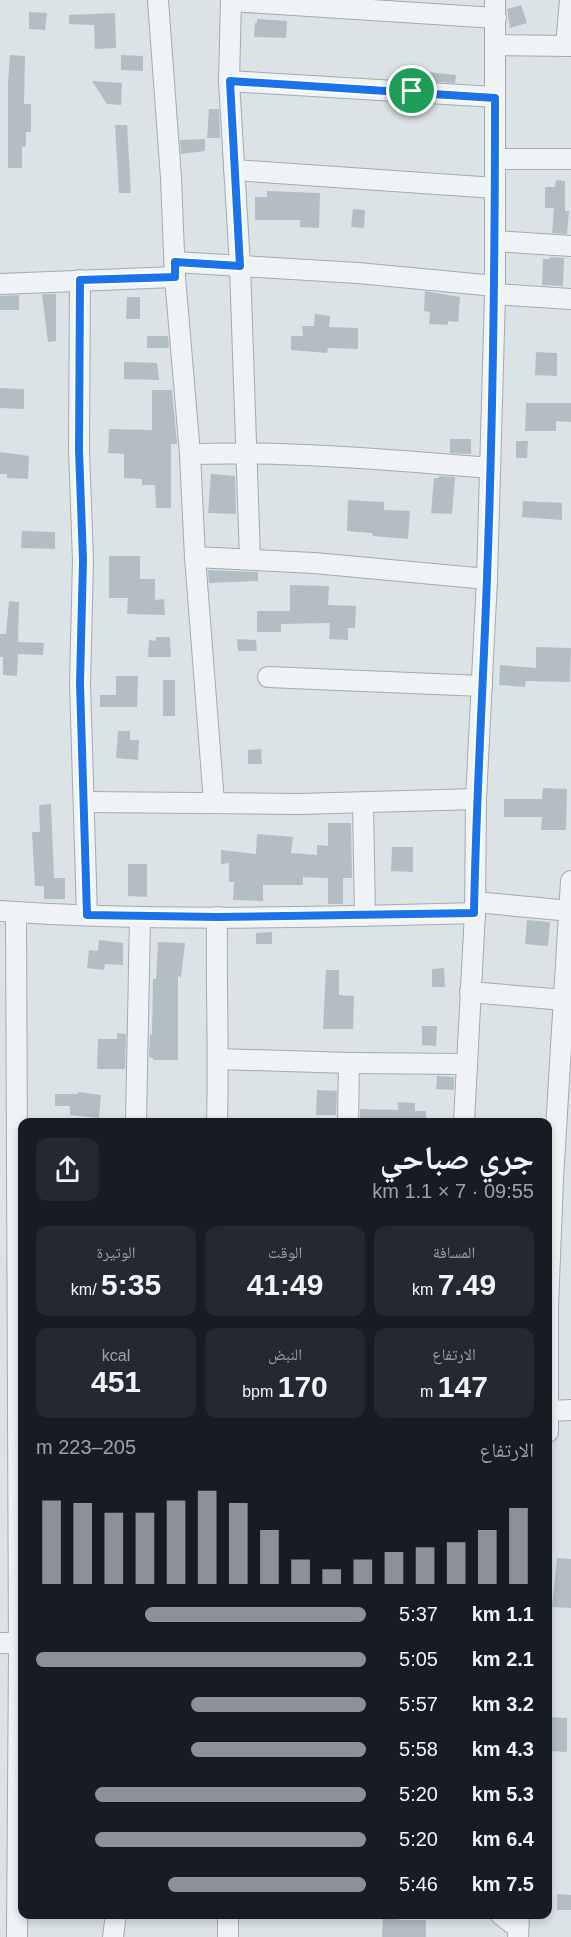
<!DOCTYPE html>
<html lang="ar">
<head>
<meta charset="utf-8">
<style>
  :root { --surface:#171b24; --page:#242831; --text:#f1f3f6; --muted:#9ea1a6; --accent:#8c9099 }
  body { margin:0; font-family:Arial,"Noto Naskh Arabic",sans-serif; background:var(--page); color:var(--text); direction:rtl; height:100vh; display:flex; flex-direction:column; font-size:22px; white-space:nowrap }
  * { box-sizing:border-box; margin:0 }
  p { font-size:20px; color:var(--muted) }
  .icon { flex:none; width:33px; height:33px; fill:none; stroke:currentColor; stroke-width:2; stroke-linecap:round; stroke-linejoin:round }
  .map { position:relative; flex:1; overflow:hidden; direction:ltr }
  .details { position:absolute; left:18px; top:1118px; width:534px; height:801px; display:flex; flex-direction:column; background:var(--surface); border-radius:12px; box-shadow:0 3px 9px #0003; direction:rtl }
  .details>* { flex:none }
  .pin { position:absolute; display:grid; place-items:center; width:51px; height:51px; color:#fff; margin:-26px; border:3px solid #fff; border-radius:50%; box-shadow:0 2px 6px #0007 }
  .round { display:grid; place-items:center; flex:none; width:63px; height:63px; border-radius:12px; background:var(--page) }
  .overview { display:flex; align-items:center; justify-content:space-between; height:102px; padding:0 18px }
  h1 { font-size:33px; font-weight:800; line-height:45px }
  .metrics { display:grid; grid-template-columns:repeat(3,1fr); gap:9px; height:102px; padding:6px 18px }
  .metrics div { display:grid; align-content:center; border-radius:12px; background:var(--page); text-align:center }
  .metrics b { font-size:30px; font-weight:800 }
  .metrics small { font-size:16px; font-weight:400 }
  .metrics p { font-size:16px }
  .chart { height:168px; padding:12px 18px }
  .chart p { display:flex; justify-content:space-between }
  .chart svg { width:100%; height:108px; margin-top:6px; stroke:var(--accent); stroke-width:6 }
  ul { padding:0 18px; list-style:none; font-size:20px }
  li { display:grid; grid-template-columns:96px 72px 1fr; align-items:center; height:45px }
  li i { height:15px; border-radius:8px; background:var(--accent) }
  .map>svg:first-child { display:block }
</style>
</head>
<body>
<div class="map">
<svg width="571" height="1937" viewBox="0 0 571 1937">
  <rect width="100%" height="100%" fill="#dce3e7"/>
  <g fill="#b3bdc4">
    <path d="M521,5L527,23L510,28L507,9Z"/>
    <path d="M29,12L47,13L45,30L29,29Z"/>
    <path d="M115,13L116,48L95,49L94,25L69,24V15Z"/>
    <path d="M257,19L287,21L286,38L254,37L255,23H257Z"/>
    <path d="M10,55L25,56L24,104H31V132H26V146L22,147V168H8V83Z"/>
    <path d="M121,55L143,56V71L121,70Z"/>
    <path d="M427,72L456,75L455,83L426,81Z"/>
    <path d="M92,81L122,83L121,105L107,104Z"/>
    <path d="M209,109H219L220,138H207Z"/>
    <path d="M115,125H127L131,193H119Z"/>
    <path d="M205,139V151L181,154L180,140Z"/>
    <path d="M556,180L565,181V211H569L567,234L552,233L554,208H545V187H555Z"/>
    <path d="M267,191L320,193L319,228L300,227V220H255V197H267Z"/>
    <path d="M353,209L365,210L364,228L351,227Z"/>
    <path d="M550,257L564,258L563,286L542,285L543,259H550Z"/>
    <path d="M425,291L460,297L458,322L448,321V325L429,324L430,312L424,311Z"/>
    <path d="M42,294H56V341L48,342Z"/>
    <path d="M19,295V310H0V296Z"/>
    <path d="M127,297H140V319H126Z"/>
    <path d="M315,314L330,316L329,327L358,328V349L328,348L327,353L291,350V336H303L302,326H314Z"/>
    <path d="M147,336H168L169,348H147Z"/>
    <path d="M536,352L557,353V376L535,375Z"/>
    <path d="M124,362L157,363L159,380L124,379Z"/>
    <path d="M0,388L24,389V409L0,408Z"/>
    <path d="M152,390H172L177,444H171V508H156L155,485H142V479L124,478V454L108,453L109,429L152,430Z"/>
    <path d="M526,403H571V422L556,421V431H525Z"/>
    <path d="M450,439H471V454L450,453Z"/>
    <path d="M516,441H528L527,458H516Z"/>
    <path d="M0,452L29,456L28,479L7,478V474H0Z"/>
    <path d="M211,474L235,476L236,514L208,513Z"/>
    <path d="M439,476L455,477L452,514L431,513L434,478H439Z"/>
    <path d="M348,500L384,502V510L410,511L408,539L373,536L372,533L347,531Z"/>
    <path d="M523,501L562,503V520L522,517Z"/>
    <path d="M22,531L55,532V549L21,548Z"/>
    <path d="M109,556H140V579H155V600L164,599L165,615L127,614L128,598H109Z"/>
    <path d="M208,570L258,572V581L209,583Z"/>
    <path d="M290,585L329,586L328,605L356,606L355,628H348V640L329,639L330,623L281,624V632H257V611H290Z"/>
    <path d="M9,601L19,602L18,642L44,643L43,655L18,654L17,676L3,675V657H0V634H6Z"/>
    <path d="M156,637H170L171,657H148L149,640L156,641Z"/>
    <path d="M237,639L256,640L257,651H238Z"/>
    <path d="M536,647L571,648L570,682L526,681L525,687L499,685L500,665L536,668Z"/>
    <path d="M116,676H138L137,707H100V695H116Z"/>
    <rect x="163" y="680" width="12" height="36"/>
    <path d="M118,731H130V740H139L138,760L116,758Z"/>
    <path d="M261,749L262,764H248V750Z"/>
    <path d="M543,788L567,789L566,830H541L542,817H504V799H542Z"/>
    <path d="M51,804L54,878H65V899H44V886H35L32,832H40L39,805Z"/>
    <path d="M328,823H351L352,878H343V904H328V878L303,877V885H263V901L233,900L234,882H229V863L221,864V850L256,854L257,834L293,837L291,853L317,855V845L328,846Z"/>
    <path d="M392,847H413V872L391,871Z"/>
    <path d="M128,864H147V897L128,896Z"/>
    <path d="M527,920L550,922L548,946L525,944Z"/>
    <path d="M272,932V944H256V933Z"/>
    <path d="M99,940L123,943V965L105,964L104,970L87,968L89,950L98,951Z"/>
    <path d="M158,942L185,943L181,977L178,976V1060H153V1058L149,1057L150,1034L152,1035L153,979H156Z"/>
    <path d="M444,968L445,987H432V969Z"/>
    <path d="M326,970H339V995L354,996L353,1029H323Z"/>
    <path d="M422,1026H437L436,1046L422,1045Z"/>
    <path d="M117,1033L126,1034L125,1069H97L98,1039H117Z"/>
    <path d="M437,1076L454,1077V1090L436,1089Z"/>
    <path d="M317,1090L337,1091L336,1115H316Z"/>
    <path d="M78,1092L101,1095L99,1118L70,1115V1106H55V1094H78Z"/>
    <path d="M398,1102L415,1103V1111H426V1122H360V1109L398,1110Z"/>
    <path d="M557,1558L571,1559V1608L552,1607Z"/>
    <path d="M548,1717L567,1718V1752L548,1751Z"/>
    <path d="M557,1894L571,1895V1910H557Z"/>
    <path d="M383,1914H399V1920H426V1937H382Z"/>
  </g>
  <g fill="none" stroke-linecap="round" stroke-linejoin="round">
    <defs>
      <g id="minor">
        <path d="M158,0L171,178L175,277L190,454L195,557L214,802"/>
        <path d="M231,0L229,81L240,266L250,559"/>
        <path d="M231,1L496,18"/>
        <path d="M495,45L571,46"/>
        <path d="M566,46L570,0"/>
        <path d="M229,81L495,97"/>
        <path d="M495,159H571"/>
        <path d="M234,170L495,188"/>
        <path d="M495,241L571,246"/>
        <path d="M175,262L358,273L495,286"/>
        <path d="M80,280L79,450L83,560L80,683L87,915"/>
        <path d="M0,284L175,277"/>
        <path d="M495,294L571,299"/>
        <path d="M190,454C291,451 391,460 490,468"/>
        <path d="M195,557L314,563L487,579"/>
        <path d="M268,677L482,686"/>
        <path d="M84,802L299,804L476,799"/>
        <path d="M363,804L365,916"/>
        <path d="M475,902L571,911"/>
        <path d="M0,911C158,922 317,917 475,913"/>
        <path d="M16,912L19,1653L17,1937"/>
        <path d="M217,917C216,986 219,1054 217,1122"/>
        <path d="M470,992L564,1000"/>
        <path d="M218,1059L349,1063L467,1064"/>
        <path d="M136,1122L140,917"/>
        <path d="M348,1122L349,1063"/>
        <path d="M464,1122L475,913L476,799L487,579L495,294V0"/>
        <path d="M549,1411L571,1410"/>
        <path d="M548,1432V1307L553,1179L571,881"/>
        <path d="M0,1643H18"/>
        <path d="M228,1914V1937"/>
        <path d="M500,1914L518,1928"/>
        <path d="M113,1937L116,1914"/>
        <path d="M518,1937L519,1914"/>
      </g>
    </defs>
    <use href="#minor" stroke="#a1abb1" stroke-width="22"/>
    <use href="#minor" stroke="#eff3f6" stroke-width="20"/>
  </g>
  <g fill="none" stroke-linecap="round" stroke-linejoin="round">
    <defs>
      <path id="route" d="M230,81L495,98C495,258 493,418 487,578C483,690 476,801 474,913L217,917L87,915L80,683L83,560L79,450L80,280L175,277V262L240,266Z"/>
    </defs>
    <use href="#route" stroke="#fff" stroke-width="12"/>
    <use href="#route" stroke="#1a73e8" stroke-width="8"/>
  </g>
</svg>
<div class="pin" style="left:412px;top:91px;background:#1e9e55"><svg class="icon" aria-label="arrive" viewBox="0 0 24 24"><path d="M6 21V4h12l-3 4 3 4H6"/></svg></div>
<section class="details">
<div class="overview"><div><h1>جري صباحي</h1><p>09:55 · 7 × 1.1 km</p></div><a class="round"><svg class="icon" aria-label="share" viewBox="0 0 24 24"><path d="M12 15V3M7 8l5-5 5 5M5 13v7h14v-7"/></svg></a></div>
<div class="metrics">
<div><p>المسافة</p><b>7.49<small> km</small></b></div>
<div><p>الوقت</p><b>41:49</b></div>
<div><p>الوتيرة</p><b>5:35<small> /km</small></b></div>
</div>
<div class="metrics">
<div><p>الارتفاع</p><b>147<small> m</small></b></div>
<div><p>النبض</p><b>170<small> bpm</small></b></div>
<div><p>kcal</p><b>451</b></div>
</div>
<div class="chart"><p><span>الارتفاع</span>205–223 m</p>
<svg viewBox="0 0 160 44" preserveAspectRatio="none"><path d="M5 44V10M15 44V11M25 44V15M35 44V15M45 44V10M55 44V6M65 44V11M75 44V22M85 44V34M95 44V38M105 44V34M115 44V31M125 44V29M135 44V27M145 44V22M155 44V13"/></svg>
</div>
<ul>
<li><b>1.1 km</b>5:37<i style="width:67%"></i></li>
<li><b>2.1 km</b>5:05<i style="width:100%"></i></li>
<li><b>3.2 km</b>5:57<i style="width:53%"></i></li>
<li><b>4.3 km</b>5:58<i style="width:53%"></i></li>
<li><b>5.3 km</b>5:20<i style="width:82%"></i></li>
<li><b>6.4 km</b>5:20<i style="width:82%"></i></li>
<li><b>7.5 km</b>5:46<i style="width:60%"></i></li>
</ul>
</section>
</div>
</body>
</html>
